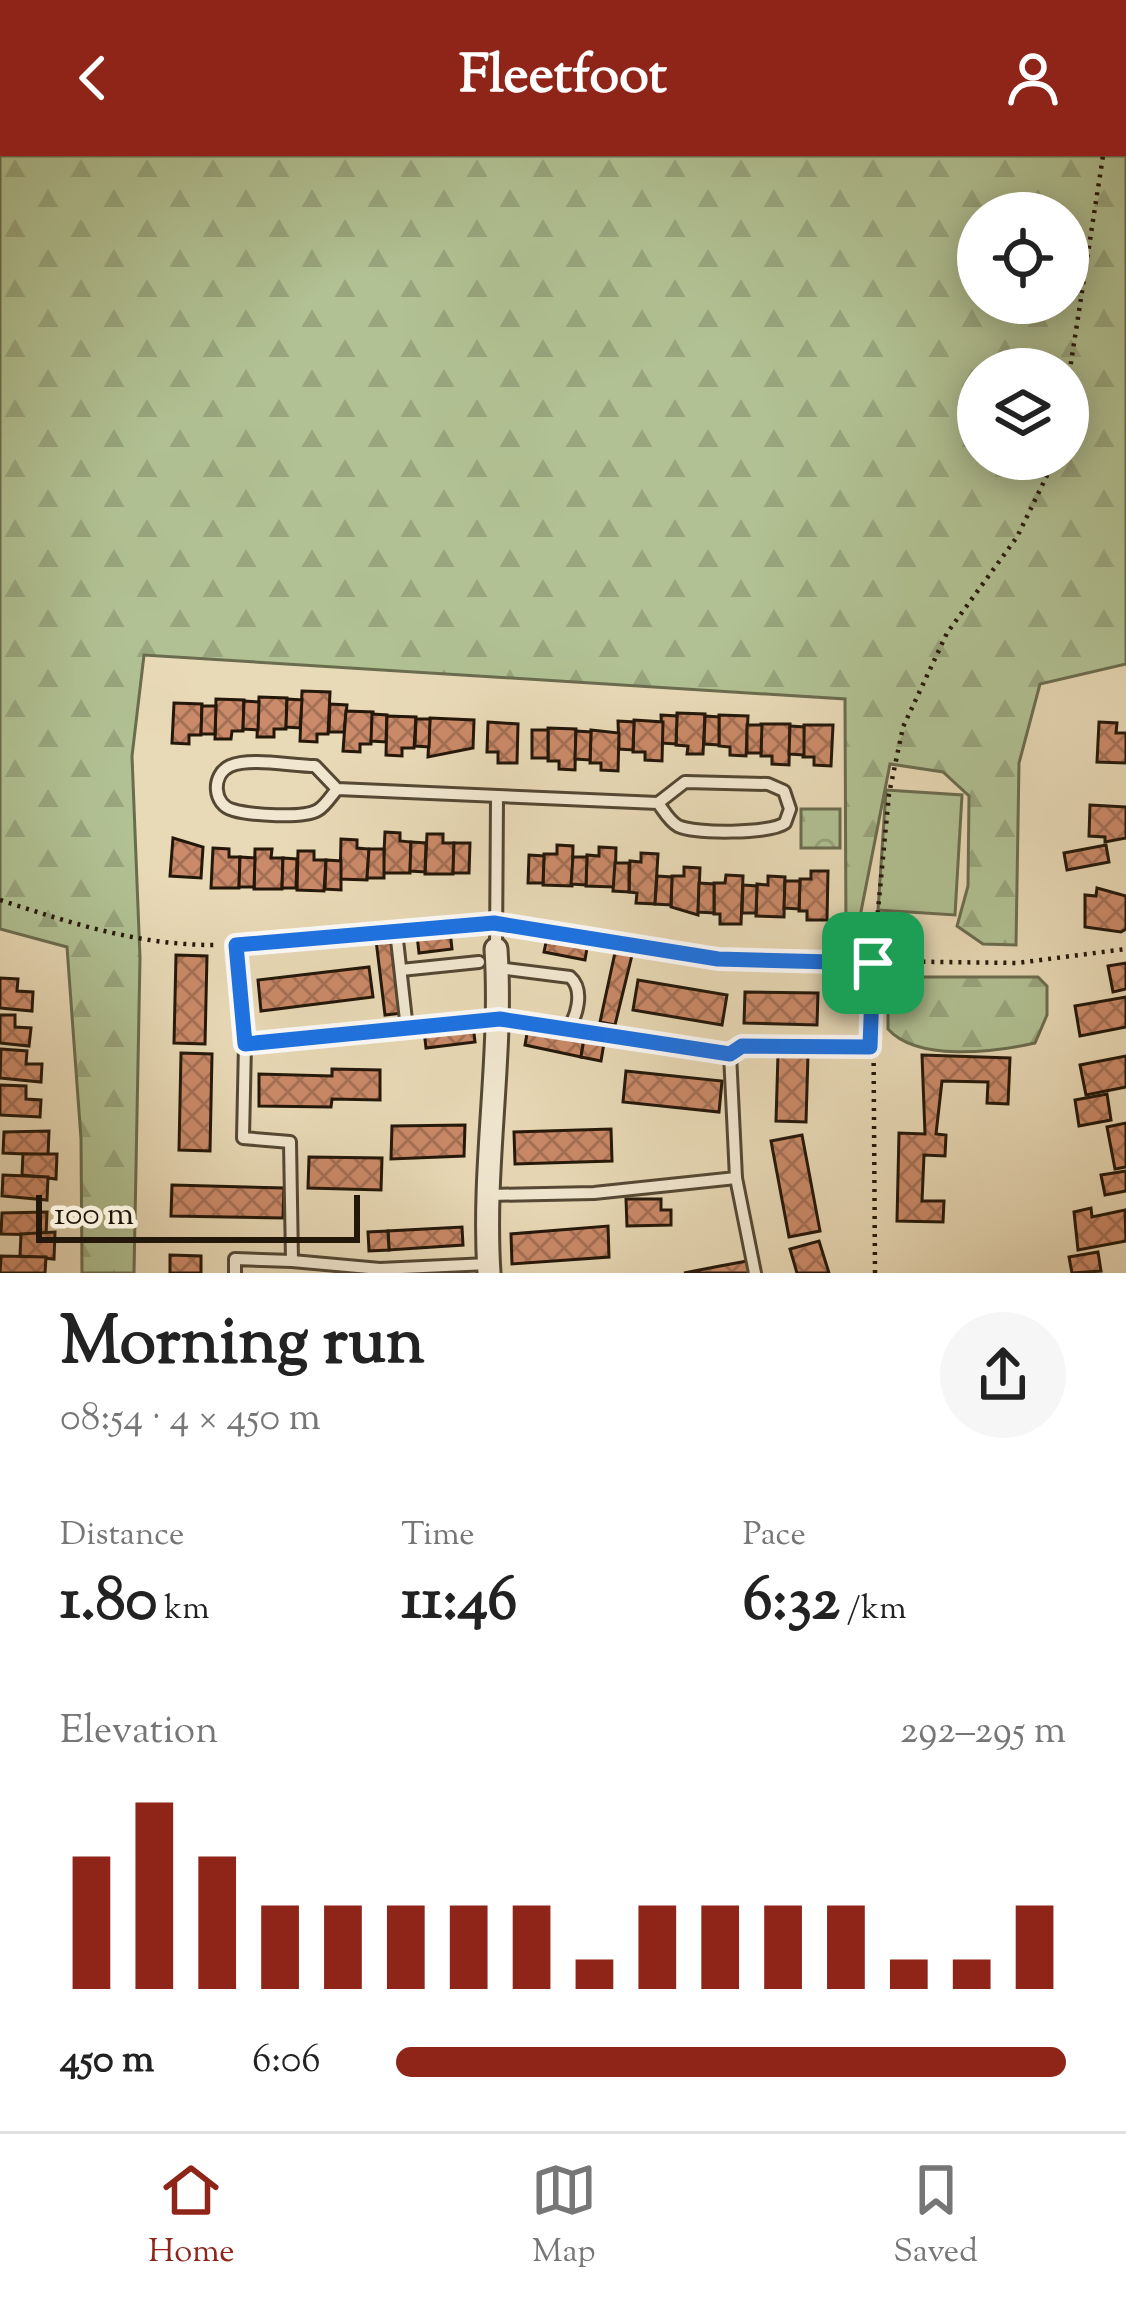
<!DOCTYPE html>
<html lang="en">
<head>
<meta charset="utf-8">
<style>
  :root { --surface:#fff; --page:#f6f6f6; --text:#222; --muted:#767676; --line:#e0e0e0; --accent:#8f2418 }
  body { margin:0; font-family:"Sorts Mill Goudy",serif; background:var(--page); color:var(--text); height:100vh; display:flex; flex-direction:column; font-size:45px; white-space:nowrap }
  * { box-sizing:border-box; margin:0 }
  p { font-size:39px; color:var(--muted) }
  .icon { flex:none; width:66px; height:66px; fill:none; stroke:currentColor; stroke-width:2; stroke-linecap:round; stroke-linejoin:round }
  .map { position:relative; height:1117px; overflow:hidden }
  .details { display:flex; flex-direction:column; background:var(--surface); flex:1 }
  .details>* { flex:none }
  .controls { position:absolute; left:957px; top:36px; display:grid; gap:24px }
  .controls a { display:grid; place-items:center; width:132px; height:132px; border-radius:50%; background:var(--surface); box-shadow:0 6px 30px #0003; font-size:60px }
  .scale { position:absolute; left:36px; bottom:30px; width:324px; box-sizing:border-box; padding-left:12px; border:6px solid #231709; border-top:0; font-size:33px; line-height:42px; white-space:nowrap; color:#231709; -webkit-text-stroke:9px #f1e7d0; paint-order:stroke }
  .pin { position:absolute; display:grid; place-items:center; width:102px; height:102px; color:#fff; margin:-51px; border-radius:24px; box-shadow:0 6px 18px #0006 }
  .round { display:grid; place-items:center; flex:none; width:126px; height:126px; border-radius:63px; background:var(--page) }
  .headline { display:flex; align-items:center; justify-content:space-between; height:204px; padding:0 60px }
  h1 { font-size:66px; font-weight:800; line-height:90px }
  .figures { display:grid; grid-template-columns:repeat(3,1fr); gap:18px; height:204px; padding:12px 60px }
  .figures div { display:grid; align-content:center }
  .figures b { font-size:60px; font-weight:800 }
  .figures small { font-size:33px; font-weight:400 }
  .figures p { font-size:33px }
  .chart { height:336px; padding:24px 60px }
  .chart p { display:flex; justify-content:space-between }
  .chart svg { width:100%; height:216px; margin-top:12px; stroke:var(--accent); stroke-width:6 }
  ul { padding:0 60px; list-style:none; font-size:39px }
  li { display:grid; grid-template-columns:192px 144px 1fr; align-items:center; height:90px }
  li i { height:30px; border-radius:15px; background:var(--accent) }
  header { display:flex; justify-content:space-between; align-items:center; height:156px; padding:0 60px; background:var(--accent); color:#fff; font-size:54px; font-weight:800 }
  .menu { display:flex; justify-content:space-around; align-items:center; height:168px; border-top:3px solid var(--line); background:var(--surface); font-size:33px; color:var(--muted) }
  .menu a { display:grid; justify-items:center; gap:6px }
  .menu .current { color:var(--accent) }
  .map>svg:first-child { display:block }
</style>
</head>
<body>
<header><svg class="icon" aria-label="back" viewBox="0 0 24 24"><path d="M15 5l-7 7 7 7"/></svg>Fleetfoot<svg class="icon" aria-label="person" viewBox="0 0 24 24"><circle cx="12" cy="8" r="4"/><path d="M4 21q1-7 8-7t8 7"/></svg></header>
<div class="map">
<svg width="1126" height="1117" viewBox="0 0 1126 1117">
  <defs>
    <pattern id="forest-firs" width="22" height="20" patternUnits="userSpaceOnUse" patternTransform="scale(3)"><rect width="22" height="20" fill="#b1c193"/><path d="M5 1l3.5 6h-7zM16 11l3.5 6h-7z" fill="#98a57d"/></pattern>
    <pattern id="park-crowns" width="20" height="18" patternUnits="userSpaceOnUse" patternTransform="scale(3)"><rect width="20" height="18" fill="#b1c193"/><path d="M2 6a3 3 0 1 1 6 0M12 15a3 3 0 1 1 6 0" fill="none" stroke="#98a57d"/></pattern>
    <pattern id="building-cross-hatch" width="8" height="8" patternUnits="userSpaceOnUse" patternTransform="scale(3)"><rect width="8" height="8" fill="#cb8a69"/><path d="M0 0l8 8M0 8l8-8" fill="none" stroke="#a47055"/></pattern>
  </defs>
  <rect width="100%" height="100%" fill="#e9dab7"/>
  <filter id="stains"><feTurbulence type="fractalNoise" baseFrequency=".00167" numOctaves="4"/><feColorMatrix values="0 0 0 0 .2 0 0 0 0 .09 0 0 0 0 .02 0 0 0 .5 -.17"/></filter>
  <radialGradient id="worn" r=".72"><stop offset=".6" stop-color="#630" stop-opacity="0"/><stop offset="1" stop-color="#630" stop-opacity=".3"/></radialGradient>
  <g fill="url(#forest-firs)" stroke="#6a6c4e" stroke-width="3" fill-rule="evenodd">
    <path d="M0,0H1126V508L1040,528L1019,607L1016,789L983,788L957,770L968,730L969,640L943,616L890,608L857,776L846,782L845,543L144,499L132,600L140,802L134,1117H82L81,983L67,791L0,773ZM978,57H1068V147H978ZM978,213H1068V303H978Z"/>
    <path d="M894,821H1038L1047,830V859L1035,887C995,896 917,906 888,873V826Z"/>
  </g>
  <rect fill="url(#park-crowns)" stroke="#6a6c4e" stroke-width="3" x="801" y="653" width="39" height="39"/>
  <path fill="#b1c193" stroke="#6a6c4e" stroke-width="3" d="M886,634L962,639L955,759L878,754Z"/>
  <g fill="url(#building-cross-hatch)" stroke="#231709" stroke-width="3">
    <path d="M302,535L330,536L328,578H317V586L300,585Z"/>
    <path d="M259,541L287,542L286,573H274V581H257Z"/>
    <path d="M216,543L244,544L243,575H232L231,583H215Z"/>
    <path d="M287,543L302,544L300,572L286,571Z"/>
    <path d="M244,545L259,546L258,574L243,573Z"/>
    <path d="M174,547L202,548L201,579H189V588L172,587Z"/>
    <path d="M330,548L347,549L344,576H329Z"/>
    <path d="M202,550H216L215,578H201Z"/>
    <path d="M346,555L373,556L371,588H360V596L343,595Z"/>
    <path d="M677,557L705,558L703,598H687L688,590L676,589Z"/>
    <path d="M372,558L387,559L386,586L371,585Z"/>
    <path d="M661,559L677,560L676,588L662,587Z"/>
    <path d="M719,559L748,560L746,600L730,599V591L719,590Z"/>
    <path d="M387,560L416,561L414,592H402V600L386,599Z"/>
    <path d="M705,560L719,561V589L704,588Z"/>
    <path d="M430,562L474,564L473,592L428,601Z"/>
    <path d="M416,563H430L429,591L415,590Z"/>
    <path d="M634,564L663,566L662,605L645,604V596H633Z"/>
    <path d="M618,565L634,566L633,594L619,593Z"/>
    <path d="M488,566L518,568L517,607H498V596H487Z"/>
    <path d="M1099,566L1117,567L1116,577H1126V607L1097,606Z"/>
    <path d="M761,568H790L789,609L772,608V600H761Z"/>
    <path d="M747,569H762L761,597H747Z"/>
    <path d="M804,569H833L831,610L814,609V601H803Z"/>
    <path d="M790,570L804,571V599L789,598Z"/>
    <path d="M548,572L576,573L575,614L559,613V605H548Z"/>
    <rect x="532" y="574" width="16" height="28"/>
    <path d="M591,574L619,577L618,615L601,614V607H590Z"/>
    <path d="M576,575L591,576L590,604L575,603Z"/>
    <path d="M1090,649L1126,651V682L1105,686V681L1089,680Z"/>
    <path d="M385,676L400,677V685L411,686L410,717H383Z"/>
    <path d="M427,678H443V687H454L453,718H425Z"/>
    <path d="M173,682L203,691L201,722L170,720Z"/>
    <path d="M341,683L357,684V692L369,693L367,724L340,723Z"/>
    <path d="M411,686L426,687L425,716L410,715Z"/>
    <path d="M454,687H470L469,717H453Z"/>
    <path d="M557,689L573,690L572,730L543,729L544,698H557Z"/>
    <path d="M1106,689L1109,706L1067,714L1064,697Z"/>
    <path d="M599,691L616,692L615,731L586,730L587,699L599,700Z"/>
    <path d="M213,692L229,693V701H240L239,732H211Z"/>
    <path d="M255,693H272L271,702H283L282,733H254Z"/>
    <path d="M369,693H384V722H367Z"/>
    <path d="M298,695H314V704H326L324,735L297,734Z"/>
    <path d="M641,697L658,698L655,748L636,747L637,737L629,736L630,705L641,706Z"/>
    <path d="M529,699L544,700L543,727H528Z"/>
    <path d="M240,701L255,702L254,731H239Z"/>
    <path d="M573,701H587L586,729L571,728Z"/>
    <path d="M283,702L297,703L296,732H282Z"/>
    <path d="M326,704L341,705V734L325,733Z"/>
    <path d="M615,707H629V736L613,735Z"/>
    <path d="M684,711L700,712L698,759L671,751L672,720H684Z"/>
    <path d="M811,715H828L827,764H807V755H799L800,723H811Z"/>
    <path d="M726,719L743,720L741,768H720V758H714V727H725Z"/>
    <path d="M657,720L672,721L671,749L655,748Z"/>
    <path d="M768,720L785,721L784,761L756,760L757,728L768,729Z"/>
    <path d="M785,725H800L799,753L784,752Z"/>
    <path d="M699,727L714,728V757L698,756Z"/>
    <path d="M743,729L757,730L756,757H742Z"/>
    <path d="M1097,732L1126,740V773L1121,776L1085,771V739L1096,740Z"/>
    <path d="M450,775L452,793L419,797L417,779Z"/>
    <path d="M548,777L588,786L585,804L544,796Z"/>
    <path d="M394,781L403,857L385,859L376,784Z"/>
    <path d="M616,792L633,795L615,869L600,866Z"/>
    <path d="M176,799L207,800L205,888L174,887Z"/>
    <path d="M1126,807V833L1113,836L1108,810Z"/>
    <path d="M369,811L373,841L261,855L258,824Z"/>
    <path d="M0,822L18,823L17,835L33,836L32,855L0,852Z"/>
    <path d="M638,824L727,839L722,869L633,854Z"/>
    <path d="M745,836L818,837L817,869L744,867Z"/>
    <path d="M1126,841V871L1080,880L1075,850Z"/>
    <path d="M0,859H15V871L31,872L29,890L0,887Z"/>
    <path d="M473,869L475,886L426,892L424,874Z"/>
    <path d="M528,872L584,883L581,901L525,889Z"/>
    <path d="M584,883L604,887L601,905L581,901Z"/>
    <path d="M1,893L27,895L26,908H42L41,926L0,922Z"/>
    <path d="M181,897L212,898L210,995L179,994Z"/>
    <path d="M778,898L808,899L806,966L776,965Z"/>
    <path d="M922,899L1010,902L1008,948L987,947L988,926L942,925L936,978L946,979L945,1000L924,999L922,1045H944L943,1066L897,1065L899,977L925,978Z"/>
    <path d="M1126,900V931L1086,939L1080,909Z"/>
    <path d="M332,913L380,914V944L332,943L331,951L259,950V918L332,920Z"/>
    <path d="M626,915L722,925L719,956L623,946Z"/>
    <path d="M0,929L26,930V943L41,944L40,961L0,959Z"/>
    <path d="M1107,938L1111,964L1079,970L1075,944Z"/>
    <path d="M1126,967V1011L1115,1013L1107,971Z"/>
    <path d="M465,969L464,1000L391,1003L392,970Z"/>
    <path d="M611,973L612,1005L515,1008L514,976Z"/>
    <path d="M49,975L48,999L3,997L4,976Z"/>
    <path d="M802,979L820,1075L789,1081L771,985Z"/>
    <path d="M23,998H57L56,1023L22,1019Z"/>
    <path d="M309,1001L382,1002L381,1034L308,1032Z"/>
    <path d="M1126,1015V1035L1105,1039L1101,1019Z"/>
    <path d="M3,1019L48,1021L47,1044L2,1040Z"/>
    <path d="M172,1029L284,1032L283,1062L171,1060Z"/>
    <path d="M626,1043H661V1054H671V1069L627,1070Z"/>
    <path d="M1091,1052L1092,1061L1125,1054L1126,1085L1078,1094L1074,1056Z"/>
    <path d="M47,1056L46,1079L1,1078L2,1057Z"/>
    <path d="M608,1070L609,1101L512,1108L511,1078Z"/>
    <path d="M462,1071L463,1089L389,1094L388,1075Z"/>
    <path d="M388,1075L389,1094L369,1095L368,1076Z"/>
    <path d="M55,1076L54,1103L20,1100L21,1078Z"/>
    <path d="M819,1085L829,1117H797L790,1093Z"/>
    <path d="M1098,1096L1101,1115L1072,1117L1069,1101Z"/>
    <path d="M170,1099L201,1100V1117H170Z"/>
    <path d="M1,1100L46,1101L45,1117H0Z"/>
    <path d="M747,1105L749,1117H684L720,1110Z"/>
  </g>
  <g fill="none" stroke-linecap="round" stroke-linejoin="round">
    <defs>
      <g id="lane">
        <path d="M337,633C332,639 325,650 318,654C303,663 250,659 233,654C213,649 211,619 230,610C250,601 292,610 315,610L337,633L658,647C664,655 669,665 678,670C695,678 770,678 785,667L790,653L784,635L768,628L685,626L658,647"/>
        <path d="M396,775L407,873"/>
        <path d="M496,793L497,643"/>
        <path d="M401,814L479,806"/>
        <path d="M245,888L500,863L565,876C577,863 585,834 570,821L498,812"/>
        <path d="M736,1022L755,1117"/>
        <path d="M489,1039L594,1037L736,1022L730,898L565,876"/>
        <path d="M292,1105L380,1113"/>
        <path d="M235,1117V1103L292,1105L290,986L243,982L245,888L236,789"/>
        <path d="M380,1117V1113L488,1108"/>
      </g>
      <path id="street" d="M489,1117C482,1008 503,902 496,793"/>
    </defs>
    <use href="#lane" stroke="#544834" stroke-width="16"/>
    <use href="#street" stroke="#544834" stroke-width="27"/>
    <g stroke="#231709" stroke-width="4.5" stroke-dasharray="3 6" stroke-linecap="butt">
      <path d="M1068,226L1103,0"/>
      <path d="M0,744C74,768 141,790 219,789"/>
      <path d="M511,770L718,803L1017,807L1126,793"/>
      <path d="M410,774L482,768"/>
      <path d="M248,788L381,777"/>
      <path d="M744,890L870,891"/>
      <path d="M875,1117L873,807L889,638L903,571L947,477L1017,381L1055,303"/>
    </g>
    <use href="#lane" stroke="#f1e7d0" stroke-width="10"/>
    <use href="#street" stroke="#f1e7d0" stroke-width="21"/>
  </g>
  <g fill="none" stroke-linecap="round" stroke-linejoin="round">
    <defs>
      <path id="route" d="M494,767L718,803L873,807L870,891L742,890L730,898L500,863L245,888L236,789Z"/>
    </defs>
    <use href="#route" stroke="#fff" stroke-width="24"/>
    <use href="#route" stroke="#1a73e8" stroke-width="15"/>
  </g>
  <rect width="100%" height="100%" filter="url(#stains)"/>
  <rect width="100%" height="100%" fill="url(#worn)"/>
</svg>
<div class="controls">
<a><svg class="icon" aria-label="locate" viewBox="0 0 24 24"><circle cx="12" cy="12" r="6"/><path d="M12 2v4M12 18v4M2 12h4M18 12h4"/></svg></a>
<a><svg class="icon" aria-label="layers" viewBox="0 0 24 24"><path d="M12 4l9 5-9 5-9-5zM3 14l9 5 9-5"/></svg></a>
</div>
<div class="scale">100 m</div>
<div class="pin" style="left:873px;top:807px;background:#1e9e55"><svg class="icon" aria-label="arrive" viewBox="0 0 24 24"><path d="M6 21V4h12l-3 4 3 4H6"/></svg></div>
</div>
<section class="details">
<div class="headline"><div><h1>Morning run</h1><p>08:54 · 4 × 450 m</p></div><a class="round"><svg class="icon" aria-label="share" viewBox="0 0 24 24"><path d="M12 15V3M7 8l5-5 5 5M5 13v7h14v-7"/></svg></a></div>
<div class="figures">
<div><p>Distance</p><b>1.80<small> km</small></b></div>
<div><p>Time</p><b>11:46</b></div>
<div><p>Pace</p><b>6:32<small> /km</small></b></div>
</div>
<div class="chart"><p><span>Elevation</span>292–295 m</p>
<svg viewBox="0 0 160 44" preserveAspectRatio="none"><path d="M5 44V17M15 44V6M25 44V17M35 44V27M45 44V27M55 44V27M65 44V27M75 44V27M85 44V38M95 44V27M105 44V27M115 44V27M125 44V27M135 44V38M145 44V38M155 44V27"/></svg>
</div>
<ul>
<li><b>450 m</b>6:06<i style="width:100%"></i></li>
</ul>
</section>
<nav class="menu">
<a class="current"><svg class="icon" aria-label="home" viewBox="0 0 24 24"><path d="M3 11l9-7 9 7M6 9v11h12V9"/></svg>Home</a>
<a><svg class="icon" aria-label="map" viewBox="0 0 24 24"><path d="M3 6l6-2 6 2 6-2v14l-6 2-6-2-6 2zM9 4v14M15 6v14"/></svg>Map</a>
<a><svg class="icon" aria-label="saved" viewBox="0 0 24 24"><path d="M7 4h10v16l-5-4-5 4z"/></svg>Saved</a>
</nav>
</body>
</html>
